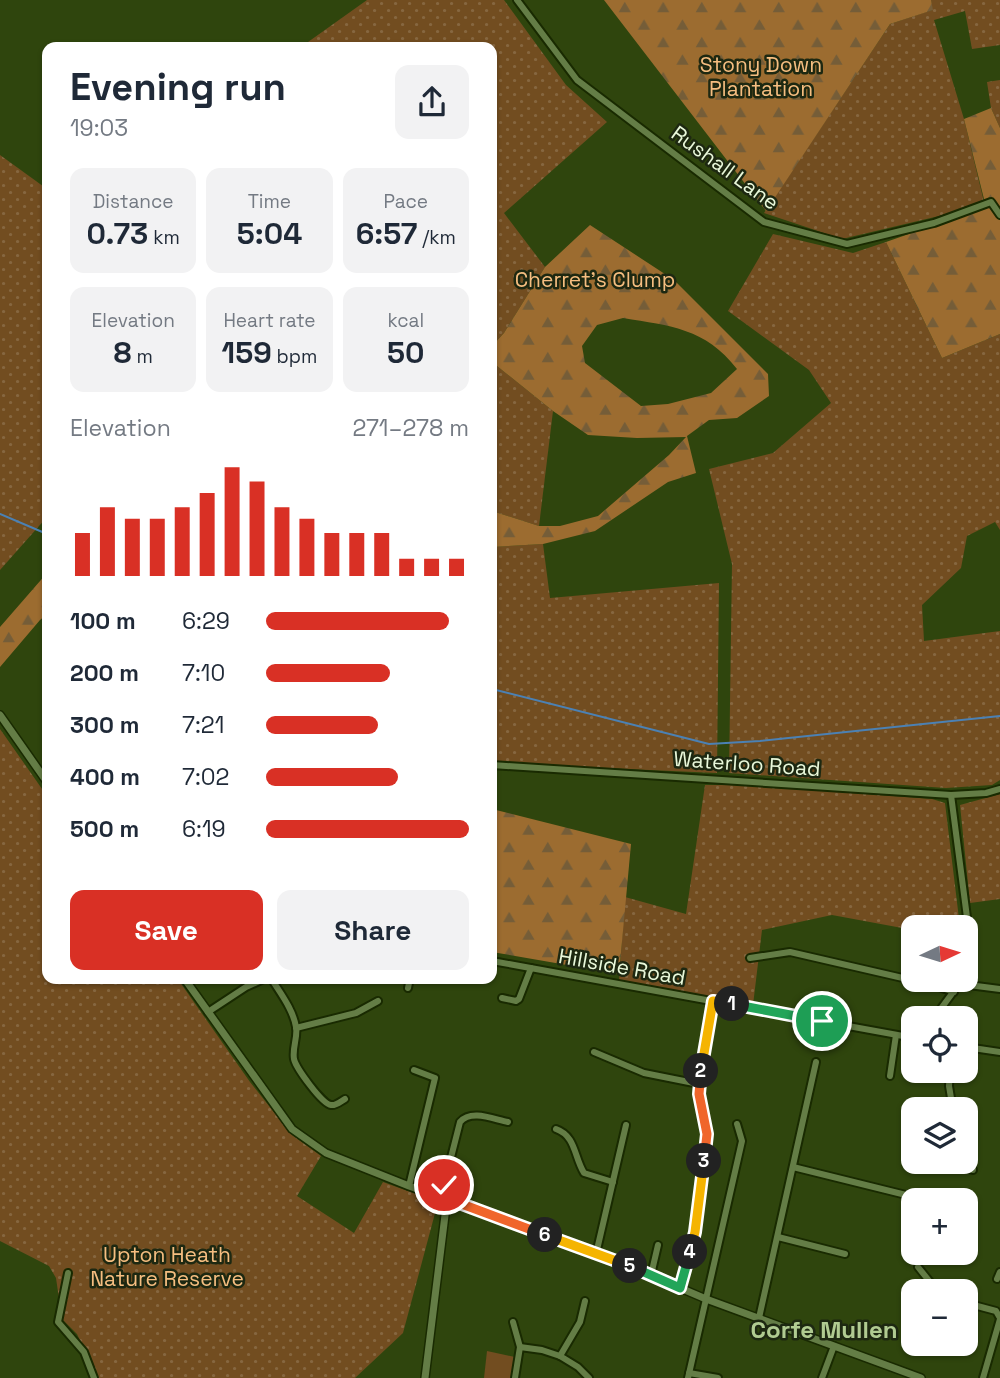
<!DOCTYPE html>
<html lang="en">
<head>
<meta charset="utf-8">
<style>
  :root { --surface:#fff; --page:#f2f2f3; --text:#1f2937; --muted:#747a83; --accent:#d93025 }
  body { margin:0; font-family:"Space Grotesk",sans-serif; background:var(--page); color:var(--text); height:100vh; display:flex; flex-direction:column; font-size:26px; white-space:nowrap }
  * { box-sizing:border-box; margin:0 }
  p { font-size:23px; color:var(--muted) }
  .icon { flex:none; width:38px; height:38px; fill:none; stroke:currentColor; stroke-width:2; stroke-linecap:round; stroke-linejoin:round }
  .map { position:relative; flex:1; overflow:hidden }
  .drawer { position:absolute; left:42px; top:42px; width:455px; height:942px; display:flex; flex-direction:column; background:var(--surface); border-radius:14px; box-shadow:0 2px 5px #0004 }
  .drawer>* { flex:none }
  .needle { width:46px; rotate:86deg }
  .tools { position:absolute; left:901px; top:915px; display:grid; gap:14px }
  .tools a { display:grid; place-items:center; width:77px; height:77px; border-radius:14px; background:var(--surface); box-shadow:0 2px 5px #0004; font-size:35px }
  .pin { position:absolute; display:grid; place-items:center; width:60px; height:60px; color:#fff; margin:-30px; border:4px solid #fff; border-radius:50%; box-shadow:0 2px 7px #0007 }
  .km { position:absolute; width:35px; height:35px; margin:-18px; border-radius:50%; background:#222; color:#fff; font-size:19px; line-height:35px; text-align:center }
  .round { display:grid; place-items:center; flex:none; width:74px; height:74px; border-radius:14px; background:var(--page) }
  .overview { display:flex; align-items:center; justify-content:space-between; height:119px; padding:0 28px }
  h1 { font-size:38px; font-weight:700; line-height:52px }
  .metrics { display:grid; grid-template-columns:repeat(3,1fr); gap:10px; height:119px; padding:7px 28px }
  .metrics div { display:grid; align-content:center; border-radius:14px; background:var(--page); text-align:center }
  .metrics b { font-size:30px; font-weight:700 }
  .metrics small { font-size:19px; font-weight:400 }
  .metrics p { font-size:19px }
  .chart { height:196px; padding:14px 28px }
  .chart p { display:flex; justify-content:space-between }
  .chart svg { width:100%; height:126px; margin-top:7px; stroke:var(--accent); stroke-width:6 }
  .cta { display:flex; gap:14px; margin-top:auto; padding:14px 28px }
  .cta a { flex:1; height:80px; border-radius:14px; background:var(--accent); color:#fff; font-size:28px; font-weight:700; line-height:80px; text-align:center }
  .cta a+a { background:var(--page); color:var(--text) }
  ul { padding:0 28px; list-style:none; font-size:23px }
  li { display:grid; grid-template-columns:112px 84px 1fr; align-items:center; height:52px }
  li i { height:18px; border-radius:9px; background:var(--accent) }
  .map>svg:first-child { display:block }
</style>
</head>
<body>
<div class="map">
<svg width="1000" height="1378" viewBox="0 0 1000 1378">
  <defs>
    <pattern id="grass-dots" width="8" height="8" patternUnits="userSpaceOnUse" patternTransform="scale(1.75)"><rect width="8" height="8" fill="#724d20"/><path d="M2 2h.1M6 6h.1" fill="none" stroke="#866740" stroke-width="1.8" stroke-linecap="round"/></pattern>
    <pattern id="forest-firs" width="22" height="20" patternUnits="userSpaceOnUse" patternTransform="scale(1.75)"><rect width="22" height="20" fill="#9c6c30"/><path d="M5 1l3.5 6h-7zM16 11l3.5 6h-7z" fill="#755d38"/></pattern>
  </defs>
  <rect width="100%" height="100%" fill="#2f450d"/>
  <g fill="url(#grass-dots)">
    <path d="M367,0H504L566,85L607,122L504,213L545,267L504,333L492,346V47H301Z"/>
    <path d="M931,0H1000V45L972,49L965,11L934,20L964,119L984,202L939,216L842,239L764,213L890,24L932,10Z"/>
    <path d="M1000,80V128L991,108L987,82Z"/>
    <path d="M0,155L47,189V517L0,570Z"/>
    <path d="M773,234L853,253L886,242L942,358L1000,334V530L995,522L967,536L961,568L922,605L924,641L1000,631V780L992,785L946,788L729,773L732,564L709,469L773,453L831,403L809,370L728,311Z"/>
    <path d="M492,362L553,411L539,526L492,511Z"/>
    <path d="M543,544L550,598L719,583L717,773L492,763V547Z"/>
    <path d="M0,729L47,796V978H177L250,1082L292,1135L321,1156L297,1196L354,1233L383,1182L438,1202L403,1333L355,1378H97L77,1334L62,1319L56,1278L49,1266L0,1241Z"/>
    <path d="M705,785H748L932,799L945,803L960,927L914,928L913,930L832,915L762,930L753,1005L619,981L625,897L686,914Z"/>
    <path d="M1000,794V899L970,903L960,805Z"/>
  </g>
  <g fill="url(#forest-firs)" fill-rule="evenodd">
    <path d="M604,0H931L933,10L890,24L766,211Z"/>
    <path d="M991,108L1000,128V334L942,358L886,242L986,207L964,119Z"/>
    <path d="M590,225L674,280L768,374L769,396L737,418L709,420L687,436L696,473L668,482L595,531L543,544L492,547V511L539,526H560L598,516L669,455L686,437L637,438L588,435L553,411L492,362V346L504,333L545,267ZM623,318C671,326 705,328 737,369L711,393L668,404L641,406L585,363L582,346L597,325Z"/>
    <path d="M47,573V614L40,620L0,667V627Z"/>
    <path d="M492,809L631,844L619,974L492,952Z"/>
  </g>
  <path fill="#724d20" d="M487,1351L515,1357L513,1378H484Z"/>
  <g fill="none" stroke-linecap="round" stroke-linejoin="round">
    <g stroke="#4b81b4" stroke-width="2">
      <path d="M0,514L47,534"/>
      <path d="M492,689L709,744L760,741L1000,716"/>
    </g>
    <defs>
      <g id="minor">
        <path d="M517,0L577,80L764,222L847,244L934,223L991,202L1000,215"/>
        <path d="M492,765L951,795L986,793L1000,789"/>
        <path d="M951,795L968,925L970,952L966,971"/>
        <path d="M750,958L790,952L933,985L954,992"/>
        <path d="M492,961L914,1038"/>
        <path d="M271,978C280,993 293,1009 296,1027C298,1037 292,1048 294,1059C296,1068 322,1104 331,1105C336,1106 341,1101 345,1099"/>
        <path d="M961,984L1000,989"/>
        <path d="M408,988L410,978"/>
        <path d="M502,998L516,1001L519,999L531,968"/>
        <path d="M208,1012L246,987L266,978"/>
        <path d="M934,1018L962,980"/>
        <path d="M296,1028L356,1013L378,1001"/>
        <path d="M966,1047L1000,1052"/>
        <path d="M594,1052L644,1073L699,1084"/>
        <path d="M950,1071L949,1086L953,1110"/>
        <path d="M890,1076L896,1035"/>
        <path d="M556,1129C576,1136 574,1157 584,1173L613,1182"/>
        <path d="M954,1162L956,1166L973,1170"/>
        <path d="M793,1167L906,1195"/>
        <path d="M409,1186L435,1078L414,1070"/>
        <path d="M447,1199L444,1185L460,1122C471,1109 493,1119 508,1122"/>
        <path d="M778,1237L845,1254"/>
        <path d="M596,1254L626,1125"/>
        <path d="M918,1267L938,1292"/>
        <path d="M68,1273L58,1322L84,1352L94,1378"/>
        <path d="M651,1275L658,1245"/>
        <path d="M997,1279L1000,1272"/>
        <path d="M680,1288L695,1232L707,1139L699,1084L713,1001"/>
        <path d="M585,1301L580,1322L560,1356L578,1367L589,1378"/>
        <path d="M966,1303L996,1311L1000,1318"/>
        <path d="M759,1318L816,1062"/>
        <path d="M513,1322L520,1347L515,1378"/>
        <path d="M520,1347L542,1350L560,1356"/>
        <path d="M689,1373L718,1378"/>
        <path d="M688,1378L742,1141L737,1124"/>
        <path d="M822,1378L834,1346"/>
        <path d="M983,1378L1000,1319"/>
      </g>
      <g id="tertiary">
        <path d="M0,715L47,782"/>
        <path d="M184,978L292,1129L326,1153L409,1186L624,1264L706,1299L921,1378"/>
        <path d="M425,1378L447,1199"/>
      </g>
    </defs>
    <use href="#minor" stroke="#192a01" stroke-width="10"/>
    <use href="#tertiary" stroke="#192a01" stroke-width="10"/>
    <use href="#minor" stroke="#647d46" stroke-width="6"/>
    <use href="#tertiary" stroke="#647d46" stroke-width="7"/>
  </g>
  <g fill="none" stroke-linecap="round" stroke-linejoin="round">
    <defs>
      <path id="split-1" d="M732,1004L822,1021"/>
      <path id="split-2" d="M701,1071L713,1001L732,1004"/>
      <path id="split-3" d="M701,1071L699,1094L707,1134L704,1161"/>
      <path id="split-4" d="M690,1252L695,1232L704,1161"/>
      <path id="split-5" d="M630,1266L680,1288L690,1252"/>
      <path id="split-6" d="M545,1235L630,1266"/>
      <path id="split-7" d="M459,1203L545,1235"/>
      <path id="split-8" d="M444,1185L447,1199L459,1203"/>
    </defs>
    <use href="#split-1" stroke="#fff" stroke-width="14"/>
    <use href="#split-2" stroke="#fff" stroke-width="14"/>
    <use href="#split-3" stroke="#fff" stroke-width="14"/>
    <use href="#split-4" stroke="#fff" stroke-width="14"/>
    <use href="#split-5" stroke="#fff" stroke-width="14"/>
    <use href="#split-6" stroke="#fff" stroke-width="14"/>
    <use href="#split-7" stroke="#fff" stroke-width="14"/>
    <use href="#split-8" stroke="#fff" stroke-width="14"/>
    <use href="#split-1" stroke="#22a559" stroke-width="9"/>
    <use href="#split-2" stroke="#f5b400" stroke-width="9"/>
    <use href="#split-3" stroke="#f0652b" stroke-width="9"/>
    <use href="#split-4" stroke="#f5b400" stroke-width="9"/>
    <use href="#split-5" stroke="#22a559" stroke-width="9"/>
    <use href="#split-6" stroke="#f5b400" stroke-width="9"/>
    <use href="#split-7" stroke="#f0652b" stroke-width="9"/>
    <use href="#split-8" stroke="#22a559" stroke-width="9"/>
  </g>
  <g text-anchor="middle" stroke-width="5" stroke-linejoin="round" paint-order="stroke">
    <g font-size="21" fill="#f6be80" stroke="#1d2811">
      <text x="761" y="72">Stony Down<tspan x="761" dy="24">Plantation</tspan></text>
      <text x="595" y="287">Cherret's Clump</text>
      <text x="167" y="1262">Upton Heath<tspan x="167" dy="24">Nature Reserve</tspan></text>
    </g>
    <g font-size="21" fill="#e9f8da" stroke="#1d2811">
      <text transform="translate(725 168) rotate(36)" y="7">Rushall Lane</text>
      <text transform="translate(747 764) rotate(4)" y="7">Waterloo Road</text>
      <text transform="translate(622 967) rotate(10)" y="7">Hillside Road</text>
    </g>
    <g font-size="24" font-weight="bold" fill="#b0cb91" stroke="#1d2811">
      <text x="824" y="1338">Corfe Mullen</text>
    </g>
  </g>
</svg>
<div class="tools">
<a><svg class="needle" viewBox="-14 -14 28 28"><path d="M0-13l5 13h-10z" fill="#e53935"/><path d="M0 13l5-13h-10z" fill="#747a83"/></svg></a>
<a><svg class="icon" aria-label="locate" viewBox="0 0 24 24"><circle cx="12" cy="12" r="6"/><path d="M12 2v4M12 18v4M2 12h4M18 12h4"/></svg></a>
<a><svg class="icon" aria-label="layers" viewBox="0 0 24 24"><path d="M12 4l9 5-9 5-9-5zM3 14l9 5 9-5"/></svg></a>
<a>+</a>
<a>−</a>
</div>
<div class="pin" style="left:822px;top:1021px;background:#1e9e55"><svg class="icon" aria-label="arrive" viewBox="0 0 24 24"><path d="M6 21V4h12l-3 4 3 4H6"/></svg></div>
<div class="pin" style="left:444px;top:1185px;background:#d93025"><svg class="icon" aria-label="check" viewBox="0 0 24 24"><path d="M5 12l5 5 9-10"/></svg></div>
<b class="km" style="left:732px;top:1004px">1</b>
<b class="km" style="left:701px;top:1071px">2</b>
<b class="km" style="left:704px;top:1161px">3</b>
<b class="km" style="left:690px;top:1252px">4</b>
<b class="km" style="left:630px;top:1266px">5</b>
<b class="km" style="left:545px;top:1235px">6</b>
<section class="drawer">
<div class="overview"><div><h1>Evening run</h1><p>19:03</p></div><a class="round"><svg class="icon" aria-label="share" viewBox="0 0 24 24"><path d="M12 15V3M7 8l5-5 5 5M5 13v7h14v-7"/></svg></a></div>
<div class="metrics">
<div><p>Distance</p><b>0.73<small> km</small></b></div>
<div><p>Time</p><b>5:04</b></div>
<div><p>Pace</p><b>6:57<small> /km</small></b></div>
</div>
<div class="metrics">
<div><p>Elevation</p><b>8<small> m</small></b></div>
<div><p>Heart rate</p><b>159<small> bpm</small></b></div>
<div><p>kcal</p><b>50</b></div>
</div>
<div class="chart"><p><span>Elevation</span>271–278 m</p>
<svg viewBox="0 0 160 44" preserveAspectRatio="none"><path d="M5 44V29M15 44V20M25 44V24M35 44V24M45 44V20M55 44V15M65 44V6M75 44V11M85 44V20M95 44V24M105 44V29M115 44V29M125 44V29M135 44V38M145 44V38M155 44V38"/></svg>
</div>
<ul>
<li><b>100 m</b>6:29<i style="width:90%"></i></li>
<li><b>200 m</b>7:10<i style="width:61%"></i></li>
<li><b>300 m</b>7:21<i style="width:55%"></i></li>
<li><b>400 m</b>7:02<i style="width:65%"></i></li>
<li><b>500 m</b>6:19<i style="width:100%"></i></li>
</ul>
<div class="cta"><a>Save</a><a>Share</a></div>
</section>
</div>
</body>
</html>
